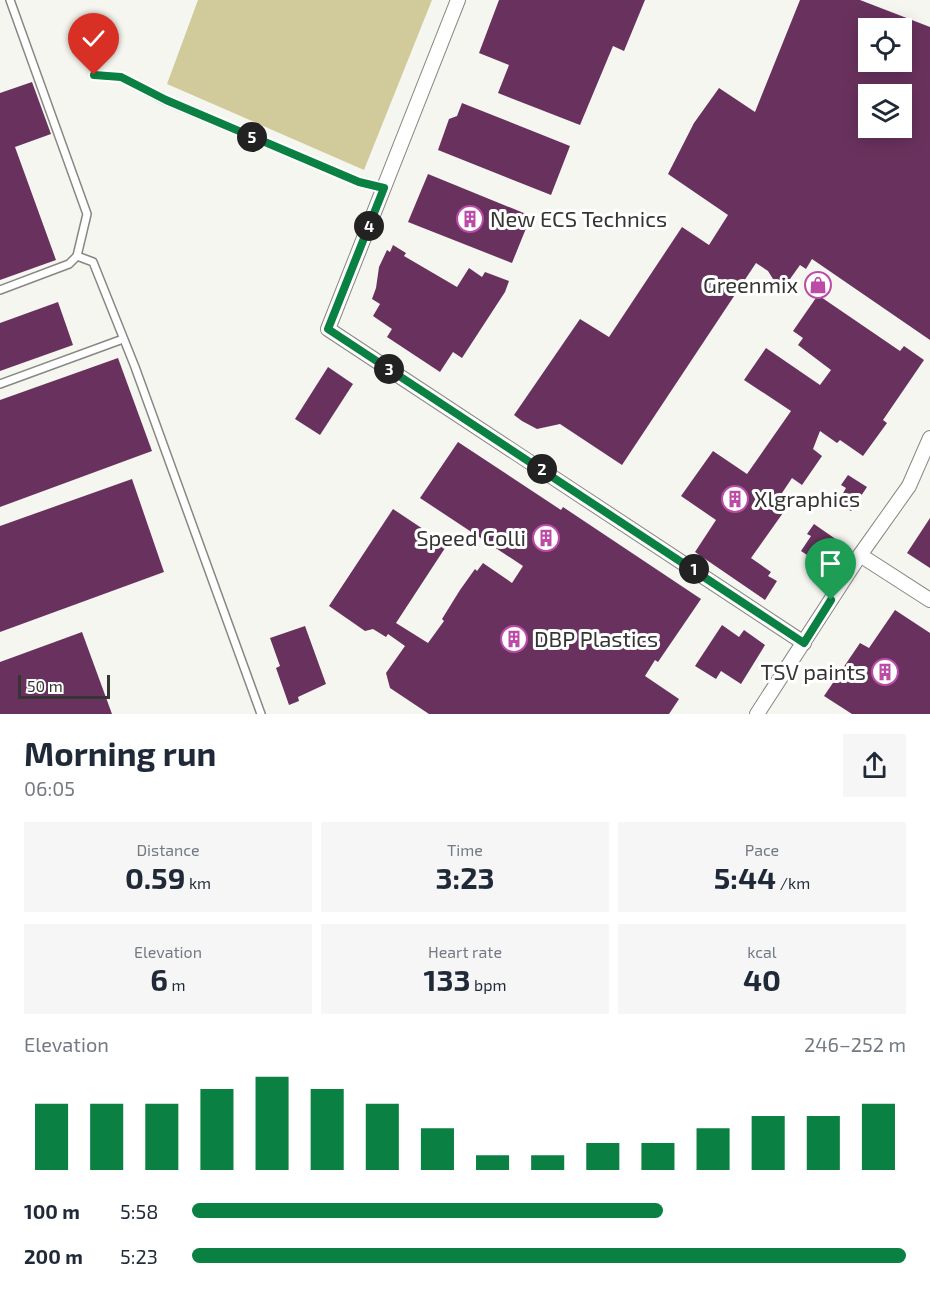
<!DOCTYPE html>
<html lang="en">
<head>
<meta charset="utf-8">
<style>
  :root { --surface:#fff; --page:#f6f6f7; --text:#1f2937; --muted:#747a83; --accent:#0b8043 }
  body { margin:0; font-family:"Exo 2",sans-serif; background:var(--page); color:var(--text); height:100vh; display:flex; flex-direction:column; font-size:22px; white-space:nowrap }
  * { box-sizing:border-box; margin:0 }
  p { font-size:20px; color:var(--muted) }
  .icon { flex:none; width:33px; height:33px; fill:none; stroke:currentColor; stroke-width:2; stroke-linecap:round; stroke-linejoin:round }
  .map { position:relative; height:714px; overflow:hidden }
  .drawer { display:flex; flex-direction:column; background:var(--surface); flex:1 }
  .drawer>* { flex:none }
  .buttons { position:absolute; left:858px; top:18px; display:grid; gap:12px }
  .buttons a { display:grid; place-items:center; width:54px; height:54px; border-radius:0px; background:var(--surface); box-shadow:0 3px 15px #0003; font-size:30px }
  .scale { position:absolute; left:18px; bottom:15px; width:92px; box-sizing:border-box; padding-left:6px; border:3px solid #353533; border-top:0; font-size:16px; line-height:21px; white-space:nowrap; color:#353533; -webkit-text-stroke:4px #fff; paint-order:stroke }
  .pin { position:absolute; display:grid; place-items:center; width:51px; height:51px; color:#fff; margin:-62px -26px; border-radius:50% 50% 50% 0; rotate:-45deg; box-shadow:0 0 6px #0007 }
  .pin .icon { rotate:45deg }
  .km { position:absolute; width:30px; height:30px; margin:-15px; border-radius:50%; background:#222; color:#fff; font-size:16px; line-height:30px; text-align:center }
  .round { display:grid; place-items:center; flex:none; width:63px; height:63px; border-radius:0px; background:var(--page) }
  .headline { display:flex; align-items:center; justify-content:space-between; height:102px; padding:0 24px }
  h1 { font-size:33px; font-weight:700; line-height:45px }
  .figures { display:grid; grid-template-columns:repeat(3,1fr); gap:9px; height:102px; padding:6px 24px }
  .figures div { display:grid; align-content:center; border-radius:0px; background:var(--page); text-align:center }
  .figures b { font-size:30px; font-weight:700 }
  .figures small { font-size:16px; font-weight:400 }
  .figures p { font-size:16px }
  .chart { height:168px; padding:12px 24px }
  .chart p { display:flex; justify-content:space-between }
  .chart svg { width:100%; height:108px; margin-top:6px; stroke:var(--accent); stroke-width:6 }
  ul { padding:0 24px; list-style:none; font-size:20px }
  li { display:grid; grid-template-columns:96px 72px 1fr; align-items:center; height:45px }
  li i { height:15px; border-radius:8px; background:var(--accent) }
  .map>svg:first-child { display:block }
</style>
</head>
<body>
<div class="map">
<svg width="930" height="714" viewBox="0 0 930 714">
  <rect width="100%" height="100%" fill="#f6f6f1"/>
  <path fill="#d1cb9b" d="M198,0H432L364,170L167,84Z"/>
  <g fill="#69325e" fill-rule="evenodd">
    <path d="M499,0H645L624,51L613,46L580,125L498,93L509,65L479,53Z"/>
    <path d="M800,0H860L930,27V340L812,259L806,269L800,265L790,279L783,282L773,279L768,271L756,263L622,465L560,424L537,429L522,421L514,415L580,319L609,337L682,227L709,245L728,215L668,174L694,123L719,88L755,112ZM868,28H902V62H868ZM868,94H902V128H868Z"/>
    <path d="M32,82L51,134L15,147L56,260L0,280V93Z"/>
    <path d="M462,103L570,146L551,195L438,150L449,119L457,116Z"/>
    <path d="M428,174L531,216L512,263L408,222Z"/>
    <path d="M393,245L406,253L404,256L457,287L469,268L482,277L485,272L509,281L505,292L462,358L453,352L440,372L387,337L392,329L373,316L380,304L372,299L376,288L379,267L387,250L390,252Z"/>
    <path d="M818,295L900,351L904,346L924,360L883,420L887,423L863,456L840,440L837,443L820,431L813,449L822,456L802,485L792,478L780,496L790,503L751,558L771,572L768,576L777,581L765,600L695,552L716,520L681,496L713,451L747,474L791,411L744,380L766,348L820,385L831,370L798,345L803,338L793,331Z"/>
    <path d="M58,302L73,345L0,371V323Z"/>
    <path d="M118,358L152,451L0,507V400Z"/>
    <path d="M328,367L353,384L320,435L295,419Z"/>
    <path d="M458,442L561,510L563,507L701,599L658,662L655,660L645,676L679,699L669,714H429L390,688L386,673L405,646L388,634L386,637L373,629L365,631L329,606L393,509L447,545L396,623L428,643L444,621L442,619L460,590L475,569L477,571L483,563L512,583L523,566L420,498Z"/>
    <path d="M848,475L867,487L851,511L838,502L846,488L841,485Z"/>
    <path d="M132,479L164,572L0,632V526Z"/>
    <path d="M930,518V568L907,553Z"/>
    <path d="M814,524L837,540L829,553L821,547L813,559L801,551L811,536L807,534Z"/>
    <path d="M895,610L930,633V714H852L824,696L860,643L869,648Z"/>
    <path d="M722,625L739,637L744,630L765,645L741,684L721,671L716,679L695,666Z"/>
    <path d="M305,626L326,684L298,697L299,701L289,705L276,668L280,666L270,638Z"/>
    <path d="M82,632L112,714H0V662Z"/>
  </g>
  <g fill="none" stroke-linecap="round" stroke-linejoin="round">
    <defs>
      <g id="lane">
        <path d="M94,75L121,77L166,101L359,182L384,188"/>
        <path d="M77,256L93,262L135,367L261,714"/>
        <path d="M0,290L69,264L77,256L87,214L10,0"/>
        <path d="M0,384L123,339"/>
      </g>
      <g id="street">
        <path d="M458,0L328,329L804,643"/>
        <path d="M860,555L930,600"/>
        <path d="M757,714L860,555L909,486L930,438"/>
      </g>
    </defs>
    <use href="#lane" stroke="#888783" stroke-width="10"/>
    <use href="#street" stroke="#888783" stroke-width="16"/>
    <use href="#lane" stroke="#fff" stroke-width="7"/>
    <use href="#street" stroke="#fff" stroke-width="14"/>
  </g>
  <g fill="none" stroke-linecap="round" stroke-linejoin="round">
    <defs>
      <path id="route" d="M94,75L121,77L166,100L359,182L384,188L328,329L804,643L831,600"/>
    </defs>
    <use href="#route" stroke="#fff" stroke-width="12"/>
    <use href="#route" stroke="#0b8043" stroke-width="8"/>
  </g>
  <defs>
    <symbol id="building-ring" viewBox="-11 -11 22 22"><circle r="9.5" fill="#fff" stroke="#bc4ba8" stroke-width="1.5"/><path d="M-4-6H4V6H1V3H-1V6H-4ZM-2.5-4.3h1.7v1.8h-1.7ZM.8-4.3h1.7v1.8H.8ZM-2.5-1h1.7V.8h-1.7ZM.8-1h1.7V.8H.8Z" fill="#bc4ba8"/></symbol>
    <symbol id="shop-ring" viewBox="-11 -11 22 22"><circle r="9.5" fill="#fff" stroke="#bc4ba8" stroke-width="1.5"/><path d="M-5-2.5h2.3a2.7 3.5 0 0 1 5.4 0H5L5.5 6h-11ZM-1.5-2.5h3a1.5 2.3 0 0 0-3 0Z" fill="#bc4ba8"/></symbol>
  </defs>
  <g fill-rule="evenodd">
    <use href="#building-ring" x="455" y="204" width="30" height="30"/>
    <use href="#shop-ring" x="803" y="270" width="30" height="30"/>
    <use href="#building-ring" x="720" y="484" width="30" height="30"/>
    <use href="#building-ring" x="531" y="523" width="30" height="30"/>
    <use href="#building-ring" x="499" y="624" width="30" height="30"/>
    <use href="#building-ring" x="870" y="657" width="30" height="30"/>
  </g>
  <g text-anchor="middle" stroke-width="6" stroke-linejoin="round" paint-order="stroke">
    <g font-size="22" fill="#353533" stroke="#fff" text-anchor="start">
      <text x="490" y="227">New ECS Technics</text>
      <text x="798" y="293" text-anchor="end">Greenmix</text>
      <text x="754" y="507">Xlgraphics</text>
      <text x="526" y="546" text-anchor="end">Speed Colli</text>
      <text x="534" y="647">DBP Plastics</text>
      <text x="866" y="680" text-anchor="end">TSV paints</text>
    </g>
  </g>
</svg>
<div class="buttons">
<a><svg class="icon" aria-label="locate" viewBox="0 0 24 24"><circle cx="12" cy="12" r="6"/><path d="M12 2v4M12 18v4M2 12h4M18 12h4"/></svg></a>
<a><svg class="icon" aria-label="layers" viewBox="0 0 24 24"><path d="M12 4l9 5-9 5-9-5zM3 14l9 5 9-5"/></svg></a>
</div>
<div class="scale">50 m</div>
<div class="pin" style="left:831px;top:600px;background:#1e9e55"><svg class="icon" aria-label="arrive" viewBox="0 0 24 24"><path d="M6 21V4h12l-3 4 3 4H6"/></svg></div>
<div class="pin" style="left:94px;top:75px;background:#d93025"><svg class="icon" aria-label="check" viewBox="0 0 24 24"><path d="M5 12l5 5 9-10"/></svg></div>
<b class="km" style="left:694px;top:569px">1</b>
<b class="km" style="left:542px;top:469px">2</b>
<b class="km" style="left:389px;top:369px">3</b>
<b class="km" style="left:369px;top:226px">4</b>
<b class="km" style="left:252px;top:137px">5</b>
</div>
<section class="drawer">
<div class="headline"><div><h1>Morning run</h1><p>06:05</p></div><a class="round"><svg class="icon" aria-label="share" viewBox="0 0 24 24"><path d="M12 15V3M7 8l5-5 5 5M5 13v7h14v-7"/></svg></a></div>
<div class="figures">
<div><p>Distance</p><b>0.59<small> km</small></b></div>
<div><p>Time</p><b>3:23</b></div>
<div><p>Pace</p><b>5:44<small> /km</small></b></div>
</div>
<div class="figures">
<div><p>Elevation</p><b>6<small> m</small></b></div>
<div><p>Heart rate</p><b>133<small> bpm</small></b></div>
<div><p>kcal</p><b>40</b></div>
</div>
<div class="chart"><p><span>Elevation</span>246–252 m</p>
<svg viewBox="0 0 160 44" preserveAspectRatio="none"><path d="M5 44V17M15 44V17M25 44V17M35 44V11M45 44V6M55 44V11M65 44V17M75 44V27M85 44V38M95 44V38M105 44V33M115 44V33M125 44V27M135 44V22M145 44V22M155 44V17"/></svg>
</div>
<ul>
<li><b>100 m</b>5:58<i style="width:66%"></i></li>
<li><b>200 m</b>5:23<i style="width:100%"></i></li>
</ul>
</section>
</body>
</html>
